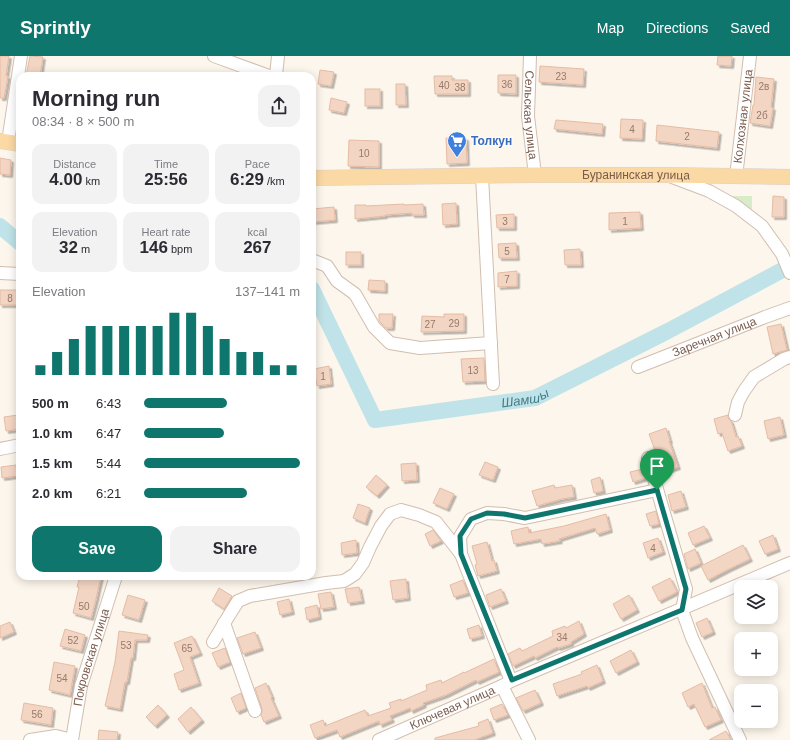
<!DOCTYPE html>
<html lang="en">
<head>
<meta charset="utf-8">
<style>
  :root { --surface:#fff; --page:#f2f2f3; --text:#2b2b33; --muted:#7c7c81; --accent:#0f766e }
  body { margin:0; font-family:Helvetica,sans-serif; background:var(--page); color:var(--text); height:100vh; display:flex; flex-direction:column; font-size:15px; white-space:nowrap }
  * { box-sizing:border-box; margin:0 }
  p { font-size:13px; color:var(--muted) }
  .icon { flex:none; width:22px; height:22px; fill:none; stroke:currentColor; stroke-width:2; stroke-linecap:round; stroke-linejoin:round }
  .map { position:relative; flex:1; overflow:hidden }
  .side { position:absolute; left:16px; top:16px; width:300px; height:508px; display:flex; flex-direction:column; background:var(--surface); border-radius:12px; box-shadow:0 2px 10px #0003 }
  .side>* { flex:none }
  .buttons { position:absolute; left:734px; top:524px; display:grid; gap:8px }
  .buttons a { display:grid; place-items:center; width:44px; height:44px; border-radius:8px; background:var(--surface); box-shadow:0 2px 10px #0003; font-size:20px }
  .pin { position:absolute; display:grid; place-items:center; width:34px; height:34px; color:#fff; margin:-41px -17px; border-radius:50% 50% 50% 0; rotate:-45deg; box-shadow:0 0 4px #0007 }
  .pin .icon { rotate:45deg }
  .round { display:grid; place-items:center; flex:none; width:42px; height:42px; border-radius:12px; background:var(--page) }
  .summary { display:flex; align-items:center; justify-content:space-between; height:68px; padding:0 16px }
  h1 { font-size:22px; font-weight:700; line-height:30px }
  .stats { display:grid; grid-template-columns:repeat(3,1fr); gap:6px; height:68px; padding:4px 16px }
  .stats div { display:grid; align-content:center; border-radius:10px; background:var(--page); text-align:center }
  .stats b { font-size:17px; font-weight:700 }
  .stats small { font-size:11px; font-weight:400 }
  .stats p { font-size:11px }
  .chart { height:112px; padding:8px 16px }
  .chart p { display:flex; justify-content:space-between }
  .chart svg { width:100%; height:72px; margin-top:4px; stroke:var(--accent); stroke-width:6 }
  .cta { display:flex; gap:8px; margin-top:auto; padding:8px 16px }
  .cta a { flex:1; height:46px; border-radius:12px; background:var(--accent); color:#fff; font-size:16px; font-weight:700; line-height:46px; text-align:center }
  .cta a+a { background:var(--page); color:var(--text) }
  ul { padding:0 16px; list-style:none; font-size:13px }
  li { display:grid; grid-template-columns:64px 48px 1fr; align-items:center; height:30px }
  li i { height:10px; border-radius:5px; background:var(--accent) }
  header { display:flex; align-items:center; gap:24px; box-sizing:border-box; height:56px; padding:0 20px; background:var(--accent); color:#fff }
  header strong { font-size:19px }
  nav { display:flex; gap:22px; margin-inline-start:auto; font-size:14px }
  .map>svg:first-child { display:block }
</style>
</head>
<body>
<header>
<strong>Sprintly</strong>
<nav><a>Map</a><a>Directions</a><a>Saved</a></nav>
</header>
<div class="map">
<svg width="790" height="684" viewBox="0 0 790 684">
  <defs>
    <filter id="shadow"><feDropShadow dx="2.5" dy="2.5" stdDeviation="0" flood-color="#0004"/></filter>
  </defs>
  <rect width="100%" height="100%" fill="#fdf6ec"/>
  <path fill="#d8ecc9" d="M729,140H752V156Z"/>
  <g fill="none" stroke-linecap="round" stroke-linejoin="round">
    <g stroke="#bfe3e8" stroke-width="16">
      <path d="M0,170L20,187"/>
      <path id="s1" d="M312,233L375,364L535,342L668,275L790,210"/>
    </g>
  </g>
  <g fill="#f3d5c3" stroke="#e6bba3" filter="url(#shadow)">
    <path d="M0,0H9L6,20H8L4,42H0Z"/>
    <path d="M30,0L43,1L40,20H26Z"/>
    <path d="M718,0H732L731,10L717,9Z"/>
    <path d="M540,10L584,13L583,29L539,26Z"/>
    <path d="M320,14L334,16L331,30L318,28Z"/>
    <path d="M498,19H516V38L498,37Z"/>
    <path d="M434,20H452V24H468V38H435Z"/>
    <path d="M756,21L774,23L771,51L773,52L770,70L750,67L753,49H754Z"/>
    <path d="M396,28H405L406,49H396Z"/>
    <rect x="365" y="33" width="15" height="17"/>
    <path d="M331,42L347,46L344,57L329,54Z"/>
    <path d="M621,63L643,64L642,83L620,82Z"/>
    <path d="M556,64L603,68L602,78L554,73Z"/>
    <path d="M657,69L719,76L717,92L656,85Z"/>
    <path d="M446,82H466L467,107L447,108Z"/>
    <path d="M349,84L379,85V111L348,110Z"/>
    <path d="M0,102L11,104L10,119L0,118Z"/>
    <path d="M773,140L784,141V161H772Z"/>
    <path d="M456,147L457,168L443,169L442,148Z"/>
    <path d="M404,148V149L423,148L424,159H412V157L385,159V160L355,163V149H366V150Z"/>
    <path d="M334,151L335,164L312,166V153Z"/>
    <path d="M640,156L641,172L609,174V157Z"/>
    <path d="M514,158V172H497L496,159Z"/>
    <path d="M516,187L517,202H499L498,188Z"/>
    <path d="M580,193L581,209H565L564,194Z"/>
    <rect x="346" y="196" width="15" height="13"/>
    <path d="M517,215V230L498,231V217Z"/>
    <path d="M369,224L385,225V235L368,234Z"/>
    <rect x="0" y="234" width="20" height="15"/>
    <path d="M379,258H393L392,272H386L380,266L379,264Z"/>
    <path d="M444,258H464V275L421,276L422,260L444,261Z"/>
    <path d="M781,268L787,294L773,298L767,271Z"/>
    <path d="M484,302L485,325L463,326L461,303Z"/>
    <path d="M329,310L331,328L317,330L314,313Z"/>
    <path d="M18,359L20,373L6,375L4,361Z"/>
    <path d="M728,359V362L731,365L736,381L738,380L742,390L728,395L722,377L718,378L714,363Z"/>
    <path d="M780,361L784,379L768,383L764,365Z"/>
    <path d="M666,372L670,385H669L678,411L661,417L656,400H657L649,378Z"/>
    <path d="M485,406L498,411L493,424L479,419Z"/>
    <path d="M416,407L417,424L402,425L401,408Z"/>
    <path d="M16,409L17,420L2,422L1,411Z"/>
    <path d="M643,413L646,422L633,426L630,416Z"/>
    <path d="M376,419L387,429L377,440L366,431Z"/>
    <path d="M600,421L603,435L594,437L591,424Z"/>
    <path d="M554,429L555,432L572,429L574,441L562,443L537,450L532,435Z"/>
    <path d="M440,432L454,438L447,453L433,447Z"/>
    <path d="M681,435L686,451L672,455L668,439Z"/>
    <path d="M358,448L370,452L365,467L353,462Z"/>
    <path d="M656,455L659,468L650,470L646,458Z"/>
    <path d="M606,458L610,474L597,478L595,472L559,483L560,485L542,488L541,483L514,488L511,475L528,471L529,477L564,470Z"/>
    <path d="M704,470L710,482L693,489L688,477Z"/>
    <path d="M433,474L441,485L430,490L425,478Z"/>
    <path d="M773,479L778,493L765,498L759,485Z"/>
    <path d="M658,482L663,496L648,502L643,487Z"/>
    <path d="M356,484L357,497L342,499L341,487Z"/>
    <path d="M487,486L492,505L494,504L497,515L478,520L475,509L477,508L472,490Z"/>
    <path d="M743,489L750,503L727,514L708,524L701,510Z"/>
    <path d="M695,493L701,507L688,513L684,498Z"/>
    <path d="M80,520H101L96,543L91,562L73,557L79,531H77Z"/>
    <path d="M670,522L677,536L659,545L652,531Z"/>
    <path d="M406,523L408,542L393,544L390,525Z"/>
    <path d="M463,524L468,537L454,541L450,529Z"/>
    <path d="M359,531L362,545L348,547L345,533Z"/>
    <path d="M219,532L232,540L224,553L212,545Z"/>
    <path d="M501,533L506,545L490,551L486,539Z"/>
    <path d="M331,536L334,551L321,553L318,538Z"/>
    <path d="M128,539L145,544L139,564L122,559Z"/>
    <path d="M629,539L637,554L621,563L613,548Z"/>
    <path d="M289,543L292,556L280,559L277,546Z"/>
    <path d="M317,549L319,561L307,564L305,552Z"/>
    <path d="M707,562L713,576L702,581L696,567Z"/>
    <path d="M579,565L584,578L571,586V588L558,592L557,591L535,602L534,600L513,610L508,598L520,592L522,595L553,580L552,575L565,570L566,572Z"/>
    <path d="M10,566L14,576L0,582V570Z"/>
    <path d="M479,569L482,580L470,583L467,573Z"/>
    <path d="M65,573L85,579L81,595L60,590Z"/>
    <path d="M119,575L148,579L147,584H135L133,602H131L127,626H125L120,653L105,650L115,606Z"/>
    <path d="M255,576L261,592L243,598L237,582Z"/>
    <path d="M192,580L200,597L190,601L199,627L179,634L174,618L184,614L174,587Z"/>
    <path d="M225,592L230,606L218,611L212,597Z"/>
    <path d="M631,594L637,606L616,617L610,605Z"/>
    <path d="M494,603L499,616L477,626L476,624L446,639L423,647L424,649L411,655L410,652L390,660L392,664L380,669L379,665L340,681L337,674L315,682L310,669L323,664L325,670L365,654L368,660L391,652L389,647L401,643V645L427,634L426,629L441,624L442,627L464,616V617Z"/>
    <path d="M54,606L75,610L70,639L49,634Z"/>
    <path d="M597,609L603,625L588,632L587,630L557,640L553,628L582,618L581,616Z"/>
    <path d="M266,627L272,641L271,642L279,660L264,666L261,659L262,656V653L255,632Z"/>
    <path d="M702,627L712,652L715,651L721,664L705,671L694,648L688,651L682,637Z"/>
    <path d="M535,634L541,647L523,655L516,642Z"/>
    <path d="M241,637L246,652L237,656L231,642Z"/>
    <path d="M24,647L53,652L51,669L21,664Z"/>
    <path d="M502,648L508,659L494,664L490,653Z"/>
    <path d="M158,649L167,659L155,670L146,661Z"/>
    <path d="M191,651L202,664L188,676L178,663Z"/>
    <path d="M488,663L493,677L474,684H435V682L479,670L478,667Z"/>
    <path d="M99,674L118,676L117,684H98Z"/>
    <path d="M726,675L731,684H709Z"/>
  </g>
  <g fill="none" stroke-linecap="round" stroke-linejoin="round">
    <defs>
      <g id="minor">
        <path d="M214,0L269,20"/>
        <path id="s2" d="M530,0L528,60L535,119"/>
        <path d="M276,20L278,0"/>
        <path d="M8,86L21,0"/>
        <path d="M482,120L493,328"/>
        <path d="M672,121L709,135L736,150L762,170L782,198L790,217"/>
        <path id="s3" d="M736,121L750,0"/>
        <path d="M312,204L327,210L337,225L355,238L374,271L390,287L420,292L491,287"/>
        <path d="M0,217L20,218"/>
        <path id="s4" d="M638,311L765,261L790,252"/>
        <path d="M735,359L738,346L744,335L754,321L784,303L790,301"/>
        <path d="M0,393L20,389"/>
        <path d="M648,402L686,533L682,554L692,582L740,684"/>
        <path d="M461,498L460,481L471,463L487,457L504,458L525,462L657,434"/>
        <path d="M224,567L255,655"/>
        <path d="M213,586L228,561L238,545L250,540L326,527L344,525L355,518L363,507L370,491L381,470L390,458L401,454L419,459L436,466L461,498L511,625"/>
        <path d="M502,630L529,684"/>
        <path d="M30,684L56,680L72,684"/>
        <path id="s5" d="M72,684L81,630L116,520"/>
        <path id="s6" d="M379,684L502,630L511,625L790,507"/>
      </g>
      <g id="major">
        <path d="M0,85L20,88"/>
        <path id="s7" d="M312,122L535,119H665L790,121"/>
      </g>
    </defs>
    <use href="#minor" stroke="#d1beb0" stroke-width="14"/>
    <use href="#major" stroke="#dad1cd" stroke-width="16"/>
    <use href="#minor" stroke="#fff" stroke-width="12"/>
    <use href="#major" stroke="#fbd9a5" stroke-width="15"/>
  </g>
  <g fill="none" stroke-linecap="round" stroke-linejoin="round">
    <defs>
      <path id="route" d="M657,434L686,533L682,554L512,624L461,498L460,480L471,463L487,457L504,458L525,462Z"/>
    </defs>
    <use href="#route" stroke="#fff" stroke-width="8"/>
    <use href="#route" stroke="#0f766e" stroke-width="5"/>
  </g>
  <defs>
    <symbol id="supermarket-pin" viewBox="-11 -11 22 30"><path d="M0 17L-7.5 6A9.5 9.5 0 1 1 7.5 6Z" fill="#3f7fe0" stroke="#fffaf3"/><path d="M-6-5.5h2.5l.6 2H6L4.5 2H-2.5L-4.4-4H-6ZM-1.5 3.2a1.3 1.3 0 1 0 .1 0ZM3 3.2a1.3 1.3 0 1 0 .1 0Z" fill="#fff"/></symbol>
  </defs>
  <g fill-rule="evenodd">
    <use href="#supermarket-pin" x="446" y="74" width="22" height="30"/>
  </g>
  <g text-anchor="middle" stroke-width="3" stroke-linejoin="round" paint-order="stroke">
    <g font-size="10" fill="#987a6a">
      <text x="561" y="24">23</text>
      <text x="507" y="32">36</text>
      <text x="444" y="33">40</text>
      <text x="764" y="34">2в</text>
      <text x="460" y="35">38</text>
      <text x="762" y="63">2б</text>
      <text x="632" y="77">4</text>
      <text x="687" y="84">2</text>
      <text x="364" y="101">10</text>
      <text x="505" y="169">3</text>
      <text x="625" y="169">1</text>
      <text x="507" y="199">5</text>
      <text x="507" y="227">7</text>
      <text x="10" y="246">8</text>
      <text x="454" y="271">29</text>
      <text x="430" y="272">27</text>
      <text x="473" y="318">13</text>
      <text x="323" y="324">1</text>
      <text x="653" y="496">4</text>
      <text x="84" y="554">50</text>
      <text x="562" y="585">34</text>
      <text x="73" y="588">52</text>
      <text x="126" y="593">53</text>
      <text x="187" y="596">65</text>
      <text x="62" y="626">54</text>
      <text x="37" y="662">56</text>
    </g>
    <g font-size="12" fill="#7a5c4d" stroke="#fffaf3">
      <text dy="4" stroke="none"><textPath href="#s2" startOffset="59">Сельская улица</textPath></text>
      <text dy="4" stroke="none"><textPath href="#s3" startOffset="61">Колхозная улица</textPath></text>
      <text dy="4" stroke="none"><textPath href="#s7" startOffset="324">Буранинская улица</textPath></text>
      <text dy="4" stroke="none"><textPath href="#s4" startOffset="82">Заречная улица</textPath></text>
      <text dy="4" stroke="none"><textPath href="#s5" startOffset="85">Покровская улица</textPath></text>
      <text dy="4" stroke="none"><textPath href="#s6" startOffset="80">Ключевая улица</textPath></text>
    </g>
    <g font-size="12" font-weight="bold" fill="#366cbe" stroke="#fffaf3" text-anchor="start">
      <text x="471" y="89">Толкун</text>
    </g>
    <g font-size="13" font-style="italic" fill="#437c86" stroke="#fffaf3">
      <text dy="5" stroke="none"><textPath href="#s1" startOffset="297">Шамшы</textPath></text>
    </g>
  </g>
</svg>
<div class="buttons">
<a><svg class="icon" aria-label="layers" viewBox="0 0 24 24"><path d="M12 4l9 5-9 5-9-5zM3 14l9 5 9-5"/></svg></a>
<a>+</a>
<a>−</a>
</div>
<div class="pin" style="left:657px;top:434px;background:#1e9e55"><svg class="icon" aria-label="arrive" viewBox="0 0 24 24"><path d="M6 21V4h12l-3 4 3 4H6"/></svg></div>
<section class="side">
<div class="summary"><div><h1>Morning run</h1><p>08:34 · 8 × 500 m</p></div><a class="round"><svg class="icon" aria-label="share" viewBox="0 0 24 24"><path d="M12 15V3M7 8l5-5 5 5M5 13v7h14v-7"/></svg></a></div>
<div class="stats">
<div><p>Distance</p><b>4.00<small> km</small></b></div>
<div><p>Time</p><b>25:56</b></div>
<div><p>Pace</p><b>6:29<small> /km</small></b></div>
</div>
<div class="stats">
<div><p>Elevation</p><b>32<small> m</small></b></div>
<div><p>Heart rate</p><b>146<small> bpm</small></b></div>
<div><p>kcal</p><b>267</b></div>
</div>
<div class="chart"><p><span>Elevation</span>137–141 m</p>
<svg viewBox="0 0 160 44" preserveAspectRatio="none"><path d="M5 44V38M15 44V30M25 44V22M35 44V14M45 44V14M55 44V14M65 44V14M75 44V14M85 44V6M95 44V6M105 44V14M115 44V22M125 44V30M135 44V30M145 44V38M155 44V38"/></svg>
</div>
<ul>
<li><b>500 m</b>6:43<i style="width:53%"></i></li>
<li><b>1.0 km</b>6:47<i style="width:51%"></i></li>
<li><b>1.5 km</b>5:44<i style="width:100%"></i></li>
<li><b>2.0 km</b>6:21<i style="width:66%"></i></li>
</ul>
<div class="cta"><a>Save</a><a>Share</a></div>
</section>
</div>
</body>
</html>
